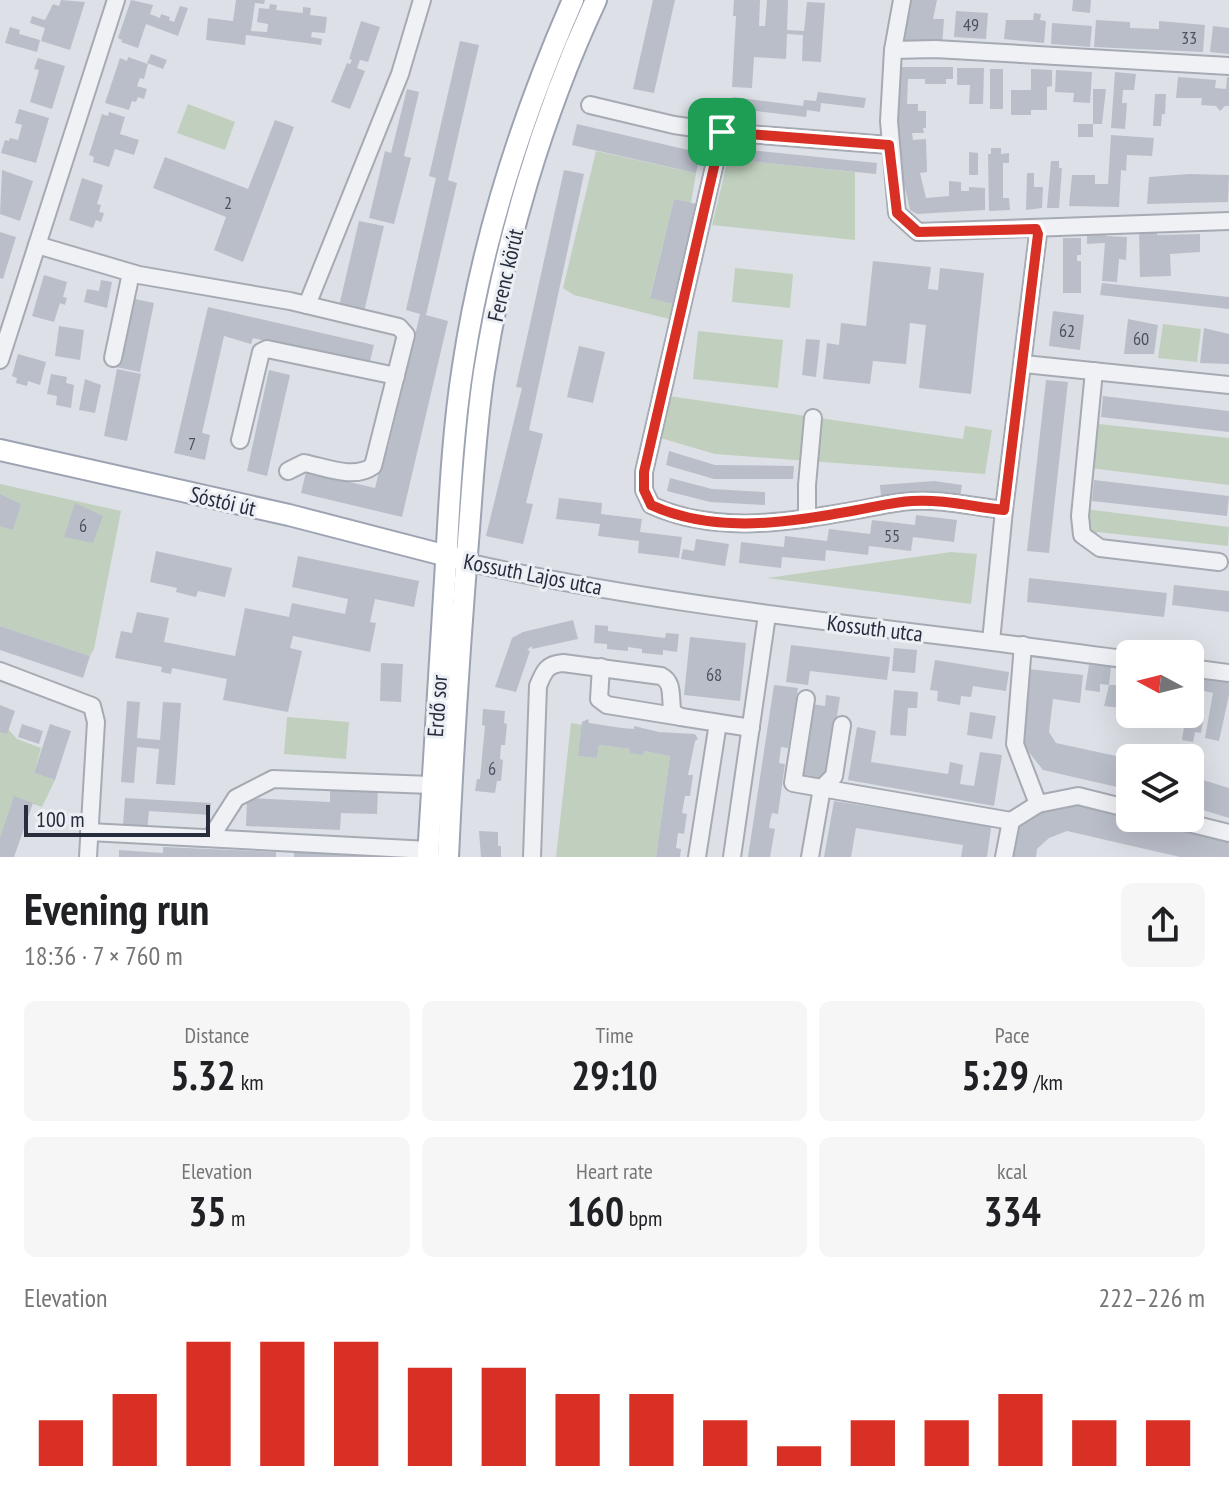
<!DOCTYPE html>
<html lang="en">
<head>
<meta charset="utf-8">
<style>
  :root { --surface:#fff; --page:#f6f6f6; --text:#202124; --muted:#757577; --accent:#d93025 }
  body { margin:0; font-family:"PT Sans Narrow",sans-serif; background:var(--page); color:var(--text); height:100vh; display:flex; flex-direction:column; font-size:30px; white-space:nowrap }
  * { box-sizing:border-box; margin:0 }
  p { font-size:26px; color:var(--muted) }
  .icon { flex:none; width:44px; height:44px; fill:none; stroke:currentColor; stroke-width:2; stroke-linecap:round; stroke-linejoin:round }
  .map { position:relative; height:857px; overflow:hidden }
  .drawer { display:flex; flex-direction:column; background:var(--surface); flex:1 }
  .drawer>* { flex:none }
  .needle { width:52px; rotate:277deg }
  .buttons { position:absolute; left:1116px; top:640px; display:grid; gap:16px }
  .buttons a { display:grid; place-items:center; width:88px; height:88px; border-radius:12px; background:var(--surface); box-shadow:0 8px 32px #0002; font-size:40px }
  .scale { position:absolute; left:24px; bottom:20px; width:186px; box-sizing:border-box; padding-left:8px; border:4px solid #272d3d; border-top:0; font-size:22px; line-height:28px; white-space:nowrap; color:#272d3d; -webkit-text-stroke:6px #eceff4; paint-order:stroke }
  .pin { position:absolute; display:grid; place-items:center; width:68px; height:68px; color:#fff; margin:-34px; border-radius:16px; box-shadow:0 4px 12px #0006 }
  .round { display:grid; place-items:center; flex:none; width:84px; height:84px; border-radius:12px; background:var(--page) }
  .headline { display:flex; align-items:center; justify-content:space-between; height:136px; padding:0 24px }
  h1 { font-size:44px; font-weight:700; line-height:60px }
  .figures { display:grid; grid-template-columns:repeat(3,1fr); gap:12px; height:136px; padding:8px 24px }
  .figures div { display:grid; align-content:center; border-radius:12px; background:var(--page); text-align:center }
  .figures b { font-size:40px; font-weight:700 }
  .figures small { font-size:22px; font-weight:400 }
  .figures p { font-size:22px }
  .chart { height:224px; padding:16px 24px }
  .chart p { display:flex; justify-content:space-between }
  .chart svg { width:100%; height:144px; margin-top:8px; stroke:var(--accent); stroke-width:6 }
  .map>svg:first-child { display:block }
</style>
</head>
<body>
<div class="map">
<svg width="1229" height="857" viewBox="0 0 1229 857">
  <rect width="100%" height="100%" fill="#dde0e6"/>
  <g fill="#c1d0be">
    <path d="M188,104L235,122L225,150L177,133Z"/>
    <path d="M596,151L696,173L691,203L674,199L650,297L673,304L669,319L574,295L563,288Z"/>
    <path d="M728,159L855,172V240L712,225Z"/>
    <path d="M735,268L793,274L790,308L732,302Z"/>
    <path d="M1163,324L1201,329L1197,362L1158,358Z"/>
    <path d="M698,331L783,340L778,388L693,379Z"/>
    <path d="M669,396L963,439L965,426L992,430L985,474L715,454L657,437Z"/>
    <path d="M1099,424L1229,438V485L1090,468Z"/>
    <path d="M0,484L121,511L94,649L90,656L0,626Z"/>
    <path d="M1085,509L1229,527L1228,546L1097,532V542L1087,536Z"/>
    <path d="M951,552L977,554L971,604L767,578Z"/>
    <path d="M287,717L349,722L346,759L284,754Z"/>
    <path d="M571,723L583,725L579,756L597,758L599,745L630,749V753L644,751L670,756L656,857H556Z"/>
    <path d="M8,729L17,739L41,748L34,773L55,780L42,807L14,797L0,837V732Z"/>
  </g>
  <g fill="#babec9">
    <path d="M61,0L85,2L70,50L41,41L45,28L30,23L32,16L45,20L53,4L59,6Z"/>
    <path d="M131,0L153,5L150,14L160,18L161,14L170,17L169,20L174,22L180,6L188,8L178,36L146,24L138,48L121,42L122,40L118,38Z"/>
    <path d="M236,0H265L264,4L255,3L251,31L267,32L268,24L257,22L259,8L269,9L270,4L277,5L276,10L303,13V7L311,8L310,15L327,17L325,33L312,32L311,37L322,39L321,45L246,35L245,45L206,40L208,18L233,21Z"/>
    <path d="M653,0H675L654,93L633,89Z"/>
    <path d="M734,0H760L759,26H765L767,0H788L787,30L804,31L807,2L825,3L821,62L802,61L803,35L787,34L786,59L754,57L752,88L732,87L736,16H733Z"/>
    <path d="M910,0H937L933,19H944L942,45L903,41Z"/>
    <path d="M1073,0H1091L1090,13L1072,11Z"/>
    <path d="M956,11L988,13L986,39L954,37Z"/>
    <path d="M1034,13L1041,14L1040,20L1046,21L1044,43L1004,39L1006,20H1033Z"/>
    <path d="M1096,20L1130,22V28L1159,29V21L1205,25L1203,52L1094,47Z"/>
    <path d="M361,21L380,27L368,62L360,60L357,68L365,71L350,109L331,102L347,63L350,64L352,60L349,59Z"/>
    <path d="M1052,23L1092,26L1090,47L1051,44Z"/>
    <path d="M1213,26L1229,28V54L1210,52Z"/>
    <path d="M10,27L20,30L19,34L40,40L37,52L5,43Z"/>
    <path d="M460,41L479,45L448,180L457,183L426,315L448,321L402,517L301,493L306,472L375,488L385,447L388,448L420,314L406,310L436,178L429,176Z"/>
    <path d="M151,54L167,60L163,69L147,63Z"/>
    <path d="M128,57L148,64L144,79L140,78L137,86L147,89L144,99L138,97L136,102L132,101L129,110L105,103L120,58L127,61Z"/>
    <path d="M38,58L65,66L52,109L30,102L39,70L34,69Z"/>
    <path d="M894,67H953V79H946V84H925V79H908L907,104H918V111H926V128H923L924,133H912L913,140L926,139L927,172L920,173L926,198L949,196V181L961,182V191H969V187L985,188V210L917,214L910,210L902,174L900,175L901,149L893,141Z"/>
    <path d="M957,68H984L983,104H969L970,85H957Z"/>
    <rect x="990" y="69" width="13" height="40"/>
    <path d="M1031,69L1052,70V86L1047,87V110H1031V115H1011V90H1031Z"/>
    <path d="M1056,70L1092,72L1090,103L1073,102L1074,93L1055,92Z"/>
    <path d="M1115,72L1136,74L1134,90H1123L1122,103H1127L1125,129L1111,128Z"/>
    <path d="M1178,77L1216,80L1215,88L1226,89L1227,77H1229V106H1225L1220,111L1216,106L1201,105L1202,98H1176Z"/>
    <path d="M407,89L419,92L404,156L411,158L394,224L369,218L385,151L391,153Z"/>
    <path d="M1093,89H1106L1102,124H1093V137H1078V124H1093Z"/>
    <path d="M818,92L866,98L864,108L821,103L820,112L807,110L806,117L732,108L733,97L803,106L804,100L816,101Z"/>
    <path d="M1155,94H1166L1165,114H1162L1161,126H1153Z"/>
    <path d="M19,109L49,118L36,163L1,153L5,140L9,141L10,138L18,140L22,125L15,123Z"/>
    <path d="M109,112L125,117L120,134L139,140L134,155L115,149L109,167L93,162L94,157L89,155L102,114L108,116Z"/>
    <path d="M275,120L294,127L243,262L214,250L226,217L153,188L165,157L248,189Z"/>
    <path d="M577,124L701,153L696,173L572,145Z"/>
    <path d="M1111,135L1154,138L1152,156L1127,155L1126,171L1121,170L1119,207L1069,206L1072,175H1095V184H1108Z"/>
    <path d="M729,148L877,163L876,174L728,159Z"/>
    <path d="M991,148H1001V154L1009,153V163H1003V198H1009L1010,210L989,211L988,154H991Z"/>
    <path d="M969,152L978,153V175H969Z"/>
    <path d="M1051,161H1059V168H1062L1059,208H1047Z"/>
    <path d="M2,170L33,181L20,221L0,214Z"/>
    <path d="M564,170L584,174L529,430L543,434L526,503L533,504L523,544L486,536L522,388L516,387Z"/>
    <path d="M1027,173H1034V187H1043L1042,208L1026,210Z"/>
    <path d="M1189,174L1229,175L1228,202L1147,204L1149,177Z"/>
    <path d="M82,178L103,185L97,204L101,205L99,212L104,213L101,222L96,220L93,228L69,220Z"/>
    <path d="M674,199L697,204L673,304L650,298Z"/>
    <path d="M359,221L384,226L364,312L339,306Z"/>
    <path d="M1139,230H1157V235L1200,234V252L1170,254L1171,276L1140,277Z"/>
    <path d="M0,232L16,237L3,279L0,278Z"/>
    <path d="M1106,232V236L1127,237L1126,260L1119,259L1117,282L1102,281L1105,243L1087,244V233Z"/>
    <path d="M1063,238H1081V255H1077V261H1081V293H1063Z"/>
    <path d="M873,261L931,267L928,289L938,290L940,268L984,273L971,394L919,388L926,325L910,323L906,364L873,361L870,384L823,379L827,343L839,345L841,323L866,326Z"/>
    <path d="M44,275L67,282L63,297L67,298L65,305L60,303L54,322L32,316Z"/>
    <path d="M101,280L112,282L107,308L84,302L87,289L99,291Z"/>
    <path d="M1102,283L1229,297V309L1100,295Z"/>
    <path d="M130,298L154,303L140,372L116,367Z"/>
    <path d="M208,307L374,345L369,365L253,338L251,344L224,336L202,433L210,435L205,460L174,453Z"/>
    <path d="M1053,311L1084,315L1080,350L1049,346Z"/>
    <path d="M1128,319L1158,325L1154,354H1124Z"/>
    <path d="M59,326L84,330L80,360L55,356Z"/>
    <path d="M1204,328L1229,334V364L1200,363Z"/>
    <path d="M806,339L820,340L816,377L802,375Z"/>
    <path d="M579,346L605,352L593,403L567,397Z"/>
    <path d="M18,354L46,362L40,385L28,381L27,386L16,383L17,378L12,376Z"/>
    <path d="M117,369L141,374L127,441L104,436Z"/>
    <path d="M269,370L290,375L267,476L247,471Z"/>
    <path d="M51,374L67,377L66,383L74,385L71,408L56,405L57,396L47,394Z"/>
    <path d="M85,379L101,385L95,413L79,410Z"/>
    <path d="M1046,380L1068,382L1049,553L1027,551Z"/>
    <path d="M1103,396L1229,411V432L1101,417Z"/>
    <path d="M669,451L715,465L794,466L793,479H714L666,465Z"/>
    <path d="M670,478L712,489L765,492V505L710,502L667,491Z"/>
    <path d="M1094,480L1229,496L1227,516L1092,501Z"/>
    <path d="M934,481L962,485L960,497L907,494L881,497L880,485Z"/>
    <path d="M0,494L21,504L13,530L0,526Z"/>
    <path d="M559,498L602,503L601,514L642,519L640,532L682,537L679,558L638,553L639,541L598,536L600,524L556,519Z"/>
    <path d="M75,503L103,516L93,543L64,537Z"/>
    <path d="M916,515L957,520L954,542L913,537L911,551L869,546L868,555L826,550L825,561L782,557L781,568L739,563L741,542L784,547L785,536L827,541L829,529L870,534L872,520L915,525Z"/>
    <path d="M696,539L729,544L725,566L681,559L683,549L694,551Z"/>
    <path d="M156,551L232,568L225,597L198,591L196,597L176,592L177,588L150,582Z"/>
    <path d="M298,556L419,581L414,607L375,599L370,622L376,623L370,652L293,636L290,648L302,651L288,712L223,700L227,679L172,668L171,674L161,672L162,667L115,658L121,631L132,633L137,612L169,618L164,642L235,656L245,608L289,617L292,603L345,614L348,599L292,587Z"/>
    <path d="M1029,578L1167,593L1164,617L1027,602Z"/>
    <path d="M1174,585L1229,591V612L1172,605Z"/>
    <path d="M573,620L578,639L532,649V646L527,650L530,651L516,692L495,687L512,638L523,632Z"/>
    <path d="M595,625L608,626V631L665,638L666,633L679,634L677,652L663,650V655L642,653V649L628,647V651L607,649V644L594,643Z"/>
    <path d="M0,626L90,656L83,678L0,650Z"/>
    <path d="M690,637L746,643L740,701L684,695Z"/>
    <path d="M791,645L890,657L887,680L810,671L808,685L786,682Z"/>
    <path d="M894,648L917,650L915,673L892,671Z"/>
    <path d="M935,660L1009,672L1006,691L973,686L971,697L961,696L960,705L937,701L938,691L930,690Z"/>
    <path d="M381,663L403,664L401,702L380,701Z"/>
    <path d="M1089,665L1111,667L1109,685H1130V709L1104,706L1109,685L1100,684V692L1085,690Z"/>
    <path d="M1028,669L1083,675L1080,703L1053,699L1049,732L1056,743L1130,759V790L1043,770L1020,741Z"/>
    <path d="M1192,678L1229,681V695L1219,741L1205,738L1213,693L1204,691L1199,720L1203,721L1201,733L1195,732L1193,742L1182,740L1186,714H1190Z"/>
    <path d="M774,685L798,688L788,748L781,747L779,763L785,764L778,814L772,813L770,821L769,828L775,829L770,857H748Z"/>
    <path d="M894,690L918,692L917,708H908L906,736L890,735Z"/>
    <path d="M826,695L840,697L827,780L801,776L812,704L825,706Z"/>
    <path d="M127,701L140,702L137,738L160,740L163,702L181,703L175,785L156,784L159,749L137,747L134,783L121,782Z"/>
    <path d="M0,705L15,711L7,734L0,732Z"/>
    <path d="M483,709L505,711L504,723L507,724L505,745H501L500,759L503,760L501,781H497L495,793L475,791L477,779H480L485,726L482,725Z"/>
    <path d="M970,712L996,716L992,739L967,735Z"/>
    <path d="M588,719L589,723L622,728L634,729V726L659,732L695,734L698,739L695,741L688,775H693L690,796H685L682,813L687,814L684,834L678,833L676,848L681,849L680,857H656L670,756L644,751L643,755L630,753V749L599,745L597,758L578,756L582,722Z"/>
    <path d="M22,724L43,731L39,744L18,737Z"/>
    <path d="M50,724L71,731L55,780L34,773Z"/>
    <path d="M857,727L876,731L871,762L948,774L950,762L963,765L960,784L974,786L980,752L1002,755L994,806L848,780Z"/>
    <path d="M1190,776L1229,788V818L1190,806Z"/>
    <path d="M330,788L378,790L377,814L341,813L340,830L246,826L247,798L330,802Z"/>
    <path d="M14,796L33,803L14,857H0V837Z"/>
    <path d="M125,798L211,803L210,815L149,811L147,832L135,831V826L123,825Z"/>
    <path d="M834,801L988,825L991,828L987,857H961L963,845L856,828L851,857H824Z"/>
    <path d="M1073,802L1229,841V857H1180L1067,831L1049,838L1037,849L1036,857H1012L1016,830L1032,813Z"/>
    <path d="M479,831L498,832V846H501V857H481Z"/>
    <path d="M163,847L276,852V857H119V850L163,853Z"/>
    <path d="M294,851L371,855V857H294Z"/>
  </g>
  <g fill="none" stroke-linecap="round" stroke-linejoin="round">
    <defs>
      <g id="minor">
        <path d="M902,0L893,50L889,121L897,213L918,232L1229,221"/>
        <path d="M893,50L935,49L1229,66"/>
        <path d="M590,105L674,125L722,132L889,145"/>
        <path d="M722,132L644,472V490L651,505C716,535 790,522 857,510C875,507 894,502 912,501C943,499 974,507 1004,510"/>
        <path d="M37,245L139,275L290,301L399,327L406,335L373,466C354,480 325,467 304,463L288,471"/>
        <path d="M307,305L400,74L422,0"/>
        <path d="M113,358L131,273"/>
        <path d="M0,360L116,0"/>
        <path d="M1024,364L1229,385"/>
        <path d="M1094,371L1080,516L1082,535L1100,548L1219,562"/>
        <path d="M240,440L261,352L267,349L396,376"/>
        <path d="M807,518V485L813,418"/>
        <path d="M466,562C685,611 908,629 1130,660"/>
        <path d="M991,641L1004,510L1038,234L1036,229"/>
        <path d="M1023,645L1015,744L1038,804"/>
        <path d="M601,667L599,699L607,705L681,717"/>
        <path d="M1190,668L1229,673"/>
        <path d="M0,671L92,706L96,722L88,857"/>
        <path d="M806,699L793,783L1011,821L1038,804L1078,796L1130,809"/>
        <path d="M1168,818L1229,833"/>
        <path d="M89,832L429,850"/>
        <path d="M211,837L236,798L273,779L431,785"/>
        <path d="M532,857L538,686C544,671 547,664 563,663L661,676C675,683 669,699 673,713L681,717L751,728"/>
        <path d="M697,857L718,723"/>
        <path d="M732,857L767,615"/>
        <path d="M810,857L822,788L834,776L842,725"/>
        <path d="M1004,857L1011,821"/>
      </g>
      <g id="major">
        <path d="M0,450L289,515L455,558"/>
        <path d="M428,857C434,770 439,683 444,596C449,519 451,442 463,366C482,240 522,116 573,0"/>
        <path d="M448,857C453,748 460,638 469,529C473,477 476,424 484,372C504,245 542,116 596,0"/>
      </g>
    </defs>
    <use href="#minor" stroke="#a6aab3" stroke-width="20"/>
    <use href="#major" stroke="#9ca3b2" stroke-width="24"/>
    <use href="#minor" stroke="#eff1f5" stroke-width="16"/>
    <use href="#major" stroke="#fff" stroke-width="20"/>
  </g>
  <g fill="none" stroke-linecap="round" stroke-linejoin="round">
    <defs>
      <path id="route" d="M722,132L889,145L897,213L918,232L1036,229L1038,234L1004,510C974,507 943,499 912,501C894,502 875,507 857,510C790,522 716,535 651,505L644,490V472Z"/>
    </defs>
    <use href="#route" stroke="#fff" stroke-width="16"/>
    <use href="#route" stroke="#d93025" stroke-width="10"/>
  </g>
  <g text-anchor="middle" stroke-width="6" stroke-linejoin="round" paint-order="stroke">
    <g font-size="18" fill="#4c5160">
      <text x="971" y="31">49</text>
      <text x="1189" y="44">33</text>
      <text x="228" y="209">2</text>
      <text x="1067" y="337">62</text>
      <text x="1141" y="345">60</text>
      <text x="192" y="450">7</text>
      <text x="83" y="532">6</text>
      <text x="892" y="542">55</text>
      <text x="714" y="681">68</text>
      <text x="492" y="775">6</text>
    </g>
    <g font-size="22" fill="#272d3d" stroke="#eceff4">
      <text transform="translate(505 275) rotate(-77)" y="8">Ferenc körút</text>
      <text transform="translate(223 501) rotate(13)" y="8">Sóstói út</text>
      <text transform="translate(533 574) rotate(11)" y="8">Kossuth Lajos utca</text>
      <text transform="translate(875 628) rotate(7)" y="8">Kossuth utca</text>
      <text transform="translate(437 706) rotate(-86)" y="8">Erdő sor</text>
    </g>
  </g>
</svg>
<div class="buttons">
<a><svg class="needle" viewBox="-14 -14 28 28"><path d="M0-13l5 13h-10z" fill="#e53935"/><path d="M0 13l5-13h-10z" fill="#757577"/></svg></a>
<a><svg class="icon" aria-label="layers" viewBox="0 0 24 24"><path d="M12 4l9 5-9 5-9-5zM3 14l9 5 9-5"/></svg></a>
</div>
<div class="scale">100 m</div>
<div class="pin" style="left:722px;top:132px;background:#1e9e55"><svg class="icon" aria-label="arrive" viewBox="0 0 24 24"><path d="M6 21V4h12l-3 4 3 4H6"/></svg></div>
</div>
<section class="drawer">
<div class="headline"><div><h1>Evening run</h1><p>18:36 · 7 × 760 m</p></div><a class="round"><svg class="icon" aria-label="share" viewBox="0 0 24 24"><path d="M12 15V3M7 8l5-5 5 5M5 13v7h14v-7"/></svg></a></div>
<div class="figures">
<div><p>Distance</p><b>5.32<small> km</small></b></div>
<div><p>Time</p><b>29:10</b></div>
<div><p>Pace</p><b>5:29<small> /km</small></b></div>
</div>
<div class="figures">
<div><p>Elevation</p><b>35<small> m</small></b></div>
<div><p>Heart rate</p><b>160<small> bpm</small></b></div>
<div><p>kcal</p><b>334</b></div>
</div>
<div class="chart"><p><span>Elevation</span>222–226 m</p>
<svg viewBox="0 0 160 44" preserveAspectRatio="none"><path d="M5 44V30M15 44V22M25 44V6M35 44V6M45 44V6M55 44V14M65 44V14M75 44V22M85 44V22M95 44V30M105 44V38M115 44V30M125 44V30M135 44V22M145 44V30M155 44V30"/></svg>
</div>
</section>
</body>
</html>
